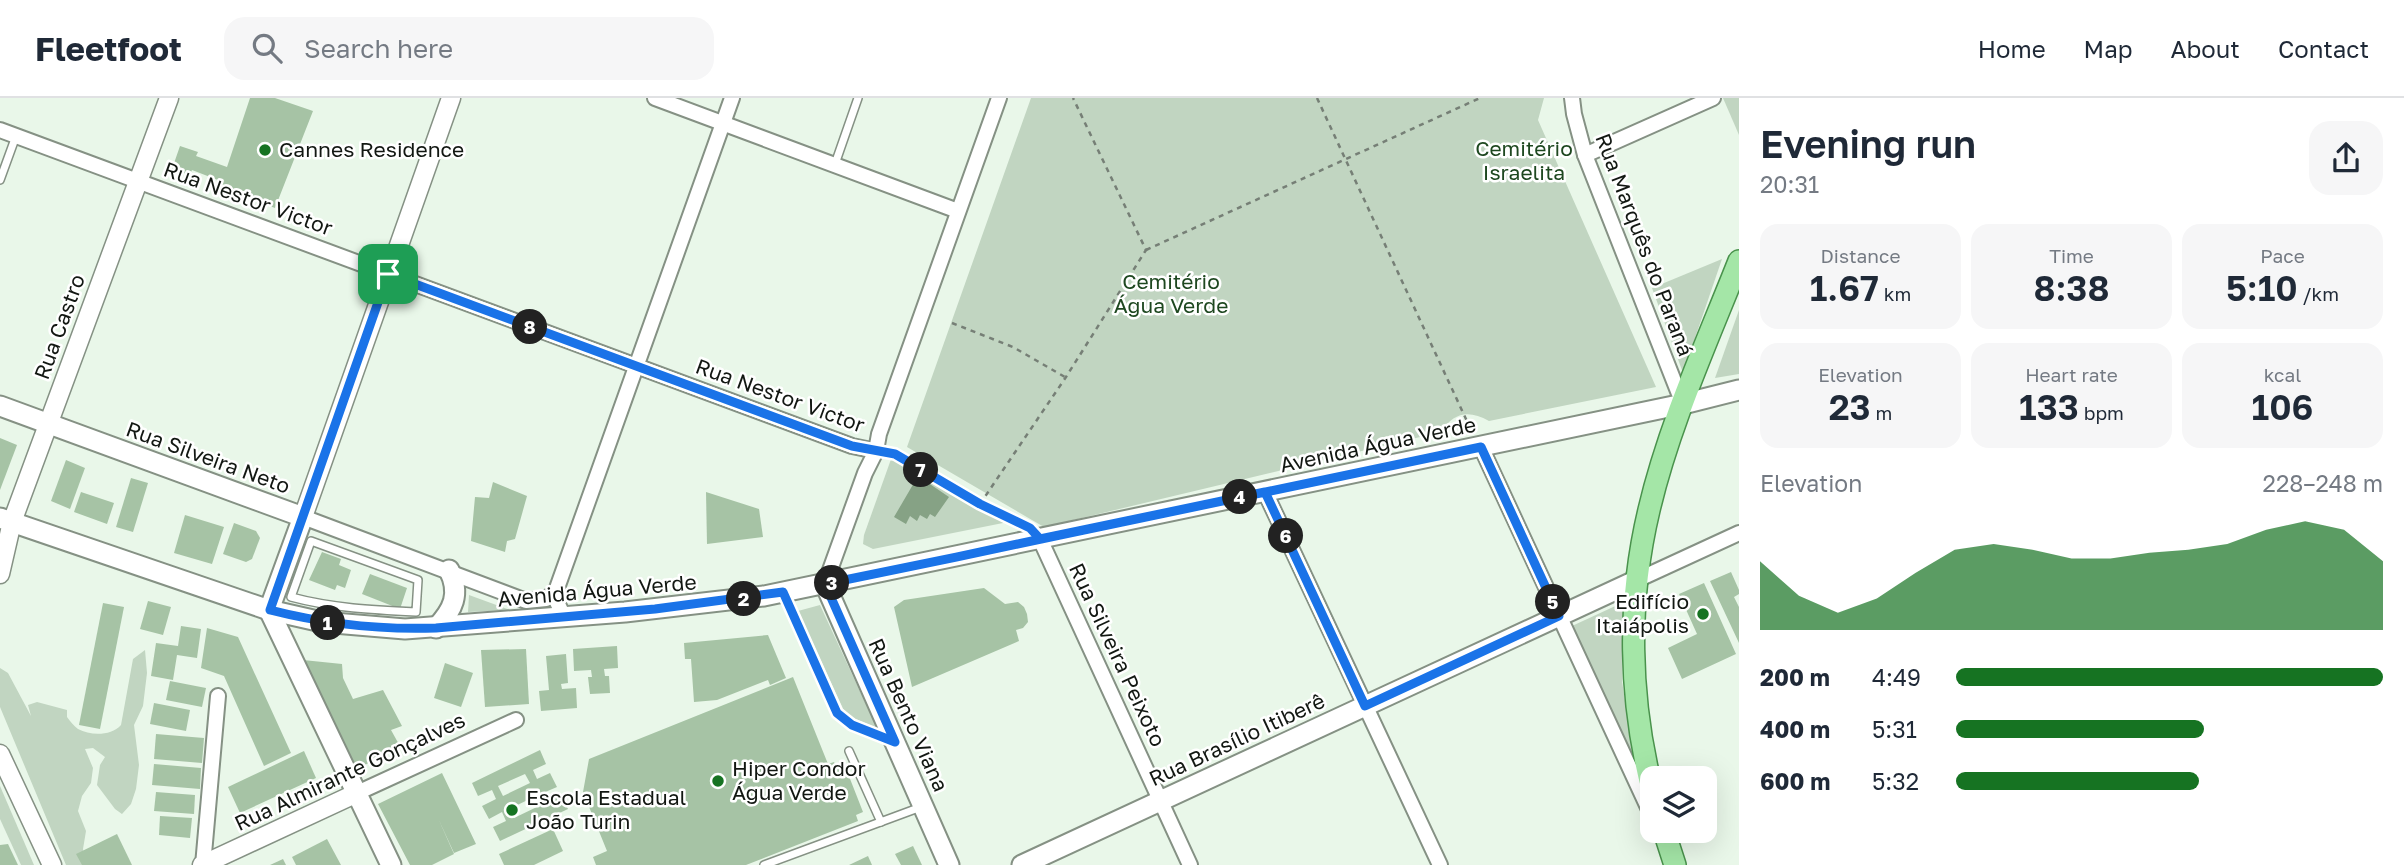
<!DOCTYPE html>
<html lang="en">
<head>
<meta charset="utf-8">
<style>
  :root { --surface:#fff; --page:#f6f6f7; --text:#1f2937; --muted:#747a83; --line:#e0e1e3; --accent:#167322 }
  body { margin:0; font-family:"Golos Text",sans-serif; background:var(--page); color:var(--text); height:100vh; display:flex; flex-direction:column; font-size:26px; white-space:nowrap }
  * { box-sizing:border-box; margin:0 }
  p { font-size:23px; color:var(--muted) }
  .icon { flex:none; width:38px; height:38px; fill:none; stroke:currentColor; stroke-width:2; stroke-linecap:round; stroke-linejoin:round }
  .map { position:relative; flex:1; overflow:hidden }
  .panel { display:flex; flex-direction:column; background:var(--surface); width:665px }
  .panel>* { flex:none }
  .buttons { position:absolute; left:1640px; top:668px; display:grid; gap:14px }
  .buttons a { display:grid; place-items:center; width:77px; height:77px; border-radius:14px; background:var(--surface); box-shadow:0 7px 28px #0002; font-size:35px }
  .pin { position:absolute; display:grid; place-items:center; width:60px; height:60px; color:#fff; margin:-30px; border-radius:14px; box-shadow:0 4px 10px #0006 }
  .km { position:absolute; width:35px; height:35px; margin:-18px; border-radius:50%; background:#222; color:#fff; font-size:19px; line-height:35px; text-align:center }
  .round { display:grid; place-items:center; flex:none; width:74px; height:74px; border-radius:21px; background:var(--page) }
  .headline { display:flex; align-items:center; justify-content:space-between; height:119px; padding:0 21px }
  h1 { font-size:38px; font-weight:600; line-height:52px }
  .metrics { display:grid; grid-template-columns:repeat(3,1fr); gap:10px; height:119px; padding:7px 21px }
  .metrics div { display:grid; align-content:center; border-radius:18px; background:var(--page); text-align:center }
  .metrics b { font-size:35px; font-weight:600 }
  .metrics small { font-size:19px; font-weight:400 }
  .metrics p { font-size:19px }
  .chart { height:196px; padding:14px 21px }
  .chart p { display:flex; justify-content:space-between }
  .chart svg { width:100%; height:126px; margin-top:7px; fill:var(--accent); opacity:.7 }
  ul { padding:0 21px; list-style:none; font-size:23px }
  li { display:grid; grid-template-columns:112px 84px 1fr; align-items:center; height:52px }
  li i { height:18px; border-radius:9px; background:var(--accent) }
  header { display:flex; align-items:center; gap:42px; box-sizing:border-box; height:98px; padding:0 35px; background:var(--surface); border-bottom:2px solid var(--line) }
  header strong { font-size:33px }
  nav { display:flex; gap:38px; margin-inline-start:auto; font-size:24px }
  .search { width:490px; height:63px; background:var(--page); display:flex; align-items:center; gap:18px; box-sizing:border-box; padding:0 24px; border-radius:21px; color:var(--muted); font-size:26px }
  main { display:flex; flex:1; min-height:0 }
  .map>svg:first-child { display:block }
</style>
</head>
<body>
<header>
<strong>Fleetfoot</strong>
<div class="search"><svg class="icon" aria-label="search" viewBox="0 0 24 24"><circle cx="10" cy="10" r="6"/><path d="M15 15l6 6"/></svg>Search here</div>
<nav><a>Home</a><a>Map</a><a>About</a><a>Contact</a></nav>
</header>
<main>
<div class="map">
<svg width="1739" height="767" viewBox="0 0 1739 767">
  <rect width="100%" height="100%" fill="#e9f7e9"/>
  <g fill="#c1d5c1">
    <path d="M1031,0H1544L1538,22L1656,289L1489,323C1469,312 1454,314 1441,334L1044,429L907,349Z"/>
    <path d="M1723,0H1739V37Z"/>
    <path d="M1722,161L1683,275L1652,190Z"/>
    <path d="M1739,212V276L1715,280Z"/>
    <path d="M895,350L1018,422L873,451L863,446L864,437Z"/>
    <path d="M469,497L510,512L468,514Z"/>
    <path d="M1624,504L1622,583L1634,662L1572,528Z"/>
    <path d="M820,507L877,630L846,617L798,513Z"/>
    <path d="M145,552L147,575L143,608L134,627L139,667L136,691L131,706L122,716L115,711L97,687L100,667L105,659L93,650L85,651L93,670L91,685L82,698L78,713L86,733L83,751L86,767H66L0,609V570L8,575L31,618L28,607L37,604L67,612V619C70,623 74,628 78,631C91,638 111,638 121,627L133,561Z"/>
    <path d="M0,688L34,767H21L0,721Z"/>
  </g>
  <path fill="#86a285" d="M918,378L949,399L935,419L930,416L927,421L920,417L917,423L910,418L906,426L894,419Z"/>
  <g fill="#a6c3a5" fill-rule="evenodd">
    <path d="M250,0H275L313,13L275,110L221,90L223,84L192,72L190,77L172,71L180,48L198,54L196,58L227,69Z"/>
    <path d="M0,340L17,347L0,392Z"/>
    <path d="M66,362L85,370L70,411L51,403Z"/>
    <path d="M131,380L148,385L133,434L116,429Z"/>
    <path d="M493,384L527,398L515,441L507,443L505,454L471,443L475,399L489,400Z"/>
    <path d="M81,394L114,405L107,426L74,414Z"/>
    <path d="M706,394L759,411L763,439L707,446Z"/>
    <path d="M185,417L224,429L212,466L174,455Z"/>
    <path d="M234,425L256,433L260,440L252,461L246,464L223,456Z"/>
    <path d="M322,454L341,461L339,467L351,472L345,490L337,487L335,492L309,482Z"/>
    <path d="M1731,474L1739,492V496L1734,499L1739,509V545L1710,483Z"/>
    <path d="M370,476L407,490L400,511L362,496Z"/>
    <path d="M1704,485L1736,556L1682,581L1668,550L1697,536L1679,496Z"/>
    <path d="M984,490L1005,506L1018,504L1024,509L1027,516L1028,524L1023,530L1016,532L1019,543L912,589L894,509L904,502Z"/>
    <path d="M148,503L171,509L163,537L140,531Z"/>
    <path d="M103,505L124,509L100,631L79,627Z"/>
    <path d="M181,528L201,531L197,560L177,557L173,582L151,578L156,545L178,548Z"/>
    <path d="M207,530L238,539L291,655L264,668L224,578L201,570Z"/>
    <path d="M768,537L786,580L770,587L768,582L717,602L694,604L691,561H685L684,545Z"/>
    <path d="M617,548L618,570L604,571L605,578H609L610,595L590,596L588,579H592L591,572L574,573L573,551Z"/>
    <path d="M526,551L529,606L485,609L481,552Z"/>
    <path d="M566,556L568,585L561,586L562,591L576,590L577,610L541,613L539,593L549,592L546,558Z"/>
    <path d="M303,562L342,566L343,580L353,601L383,592L402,628L391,632L401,650L356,671Z"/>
    <path d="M445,565L473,575L461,609L434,600Z"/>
    <path d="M793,579L828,666L834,664L837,671L845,668L863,714L856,717L858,723L746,767H596L593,759L607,753L583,694L589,661Z"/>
    <path d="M170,583L206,590L202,609L166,602Z"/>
    <path d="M154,605L190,612L186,633L150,626Z"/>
    <path d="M156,636L204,640L202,665L154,661Z"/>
    <path d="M540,652L546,666L533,672L537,681L550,675L557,689L543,695L547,704L561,697L568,711L500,743L493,729L506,723L502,714L489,721L482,708L496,701L492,692L478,698L472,685ZM525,676L530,685L503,698L498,688ZM536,698L541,707L514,720L509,711Z"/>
    <path d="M304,653L316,680L240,715L228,689Z"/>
    <path d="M154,666L201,670L200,691L152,687Z"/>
    <path d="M442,675L476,746L454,755L438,720L454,756L432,767H410L378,706Z"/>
    <path d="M156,694L195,697L194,716L154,713Z"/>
    <path d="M160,718L192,720L190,740L159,737Z"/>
    <path d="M553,731L563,753L534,767H504L499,756Z"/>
    <path d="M117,736L132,767H82L76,756Z"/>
    <path d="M327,741L341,767H296L292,759Z"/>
    <path d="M8,746L18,767H0V747Z"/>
    <path d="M913,748L922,767H901L895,756Z"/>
    <path d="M868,758L872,767H849Z"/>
    <path d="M283,761L286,767H270Z"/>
  </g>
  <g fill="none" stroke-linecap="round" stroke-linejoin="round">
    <defs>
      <g id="service">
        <path d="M835,66L858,0"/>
        <path d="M0,82L16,38"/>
        <path d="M311,443L418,482L416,514C373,512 332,510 291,499Z"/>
        <path d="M783,495L837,615L852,627L889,642"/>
        <path d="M849,653L881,724"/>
        <path d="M764,767L921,709"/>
      </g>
      <g id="minor">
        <path d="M655,0L958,113"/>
        <path d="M1572,0L1574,16L1585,57L1683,306"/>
        <path d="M0,32L852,348L876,353"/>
        <path d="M1585,57L1713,0"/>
        <path d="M1481,349L1652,718"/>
        <path d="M1265,394L1440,767"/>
        <path d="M303,419L526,503L546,501L556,493"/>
        <path d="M1040,441L1190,767"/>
        <path d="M1637,482L1739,435"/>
        <path d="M825,486L865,375L876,353L879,336L999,0"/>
        <path d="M564,519L556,502V493L732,0"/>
        <path d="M357,695L516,622"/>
        <path d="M203,767L218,598"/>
      </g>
      <g id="tertiary">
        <path d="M303,419L451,0"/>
        <path d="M0,476L12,424L169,0"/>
        <path d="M0,656L52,767"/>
        <path d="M202,767L357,695"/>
      </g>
      <g id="secondary">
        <path d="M0,308L303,419L269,512L391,767"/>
        <path d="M0,420L269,512L322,524L405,531L625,514L764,498L1683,306L1739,292"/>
        <path d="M825,486L949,767"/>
        <path d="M436,530C453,512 461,496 449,472"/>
        <path d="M1022,767L1637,482"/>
      </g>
      <g id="primary">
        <path d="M1652,691C1629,600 1627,504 1649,412C1669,327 1707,244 1739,163"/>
        <path d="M1664,733L1675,767"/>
      </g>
    </defs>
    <use href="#service" stroke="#859184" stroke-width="10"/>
    <use href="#minor" stroke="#859184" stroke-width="18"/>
    <use href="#tertiary" stroke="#859184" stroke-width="21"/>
    <use href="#secondary" stroke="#859184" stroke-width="23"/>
    <use href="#primary" stroke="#49924c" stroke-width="24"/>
    <g stroke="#767f76" stroke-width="2.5" stroke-dasharray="5 5" stroke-linecap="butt">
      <path d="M1317,0L1472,334"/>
      <path d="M1146,152L1480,0"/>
      <path d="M952,225L1013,249L1065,279"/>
      <path d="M889,355L895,356L980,406L1025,427"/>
      <path d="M980,406L1066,279L1146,152L1073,0"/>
    </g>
    <use href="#service" stroke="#fff" stroke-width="7"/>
    <use href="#minor" stroke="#fff" stroke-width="14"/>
    <use href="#tertiary" stroke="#fff" stroke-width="18"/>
    <use href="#secondary" stroke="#fff" stroke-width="19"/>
    <use href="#primary" stroke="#a4e6a7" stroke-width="21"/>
  </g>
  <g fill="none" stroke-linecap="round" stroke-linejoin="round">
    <defs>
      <path id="route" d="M388,176L270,512C325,526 379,532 436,530L655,511L783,494L837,615L852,627L895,644L825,486C903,470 982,454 1060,437L1481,349L1559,518L1365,608L1265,394L1040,441L1030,430L980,406L895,356L852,348L388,176"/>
    </defs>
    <use href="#route" stroke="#fff" stroke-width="14"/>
    <use href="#route" stroke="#1a73e8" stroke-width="9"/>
  </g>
  <g fill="#167322" stroke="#fff" stroke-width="2.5">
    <circle cx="265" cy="52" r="7"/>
    <circle cx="1703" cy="516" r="7"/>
    <circle cx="718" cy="683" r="7"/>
    <circle cx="512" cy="712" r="7"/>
  </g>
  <g text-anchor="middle" stroke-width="5" stroke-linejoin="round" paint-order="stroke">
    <g font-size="21" fill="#1e4820" stroke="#fff">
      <text x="1524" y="58">Cemitério<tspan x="1524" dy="24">Israelita</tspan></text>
      <text x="1171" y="191">Cemitério<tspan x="1171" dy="24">Água Verde</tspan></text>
    </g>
    <g font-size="21" fill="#121712" stroke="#fff" text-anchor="start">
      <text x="279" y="59">Cannes Residence</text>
      <text x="1689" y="511" text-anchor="end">Edifício<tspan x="1689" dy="24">Itaiápolis</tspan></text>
      <text x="732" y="678">Hiper Condor<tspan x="732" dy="24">Água Verde</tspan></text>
      <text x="526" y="707">Escola Estadual<tspan x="526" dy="24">João Turin</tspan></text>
    </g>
    <g font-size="21" fill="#121712" stroke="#fff">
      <text transform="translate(248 101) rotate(20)" y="7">Rua Nestor Victor</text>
      <text transform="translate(1644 147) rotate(69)" y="7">Rua Marquês do Paraná</text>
      <text transform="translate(60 229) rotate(-70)" y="7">Rua Castro</text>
      <text transform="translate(780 298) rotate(20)" y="7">Rua Nestor Victor</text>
      <text transform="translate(1378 347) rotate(-12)" y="7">Avenida Água Verde</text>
      <text transform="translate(208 360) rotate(20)" y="7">Rua Silveira Neto</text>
      <text transform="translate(597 493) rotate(-5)" y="7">Avenida Água Verde</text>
      <text transform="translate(1117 557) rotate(65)" y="7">Rua Silveira Peixoto</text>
      <text transform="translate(908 617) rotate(66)" y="7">Rua Bento Viana</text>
      <text transform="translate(1237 642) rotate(-25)" y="7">Rua Brasílio Itiberê</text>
      <text transform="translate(350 674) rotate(-25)" y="7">Rua Almirante Gonçalves</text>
    </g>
  </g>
</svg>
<div class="buttons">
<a><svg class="icon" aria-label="layers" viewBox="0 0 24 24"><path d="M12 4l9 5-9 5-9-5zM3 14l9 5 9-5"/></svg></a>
</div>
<div class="pin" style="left:388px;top:176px;background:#1e9e55"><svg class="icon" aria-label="arrive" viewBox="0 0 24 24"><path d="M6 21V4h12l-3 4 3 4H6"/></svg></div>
<b class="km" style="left:328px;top:525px">1</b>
<b class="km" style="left:744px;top:501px">2</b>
<b class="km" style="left:832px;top:485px">3</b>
<b class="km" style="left:1240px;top:399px">4</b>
<b class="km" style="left:1553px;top:504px">5</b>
<b class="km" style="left:1286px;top:438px">6</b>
<b class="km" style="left:921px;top:372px">7</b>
<b class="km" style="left:530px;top:229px">8</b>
</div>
<section class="panel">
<div class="headline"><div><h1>Evening run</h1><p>20:31</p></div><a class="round"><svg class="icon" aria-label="share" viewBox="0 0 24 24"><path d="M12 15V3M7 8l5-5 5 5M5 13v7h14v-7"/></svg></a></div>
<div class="metrics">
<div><p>Distance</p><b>1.67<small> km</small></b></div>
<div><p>Time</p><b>8:38</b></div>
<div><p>Pace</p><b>5:10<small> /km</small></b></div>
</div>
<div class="metrics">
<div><p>Elevation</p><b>23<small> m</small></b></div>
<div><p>Heart rate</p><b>133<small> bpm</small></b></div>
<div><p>kcal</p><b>106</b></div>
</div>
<div class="chart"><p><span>Elevation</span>228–248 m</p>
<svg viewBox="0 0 160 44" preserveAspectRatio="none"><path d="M0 44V20L10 32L20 38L30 33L40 24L50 16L60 14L70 16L80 19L90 19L100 17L110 16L120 14L130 9L140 6L150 9L160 20V44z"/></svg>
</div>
<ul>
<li><b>200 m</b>4:49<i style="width:100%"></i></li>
<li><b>400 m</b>5:31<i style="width:58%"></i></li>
<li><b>600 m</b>5:32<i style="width:57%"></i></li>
</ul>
</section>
</main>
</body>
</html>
